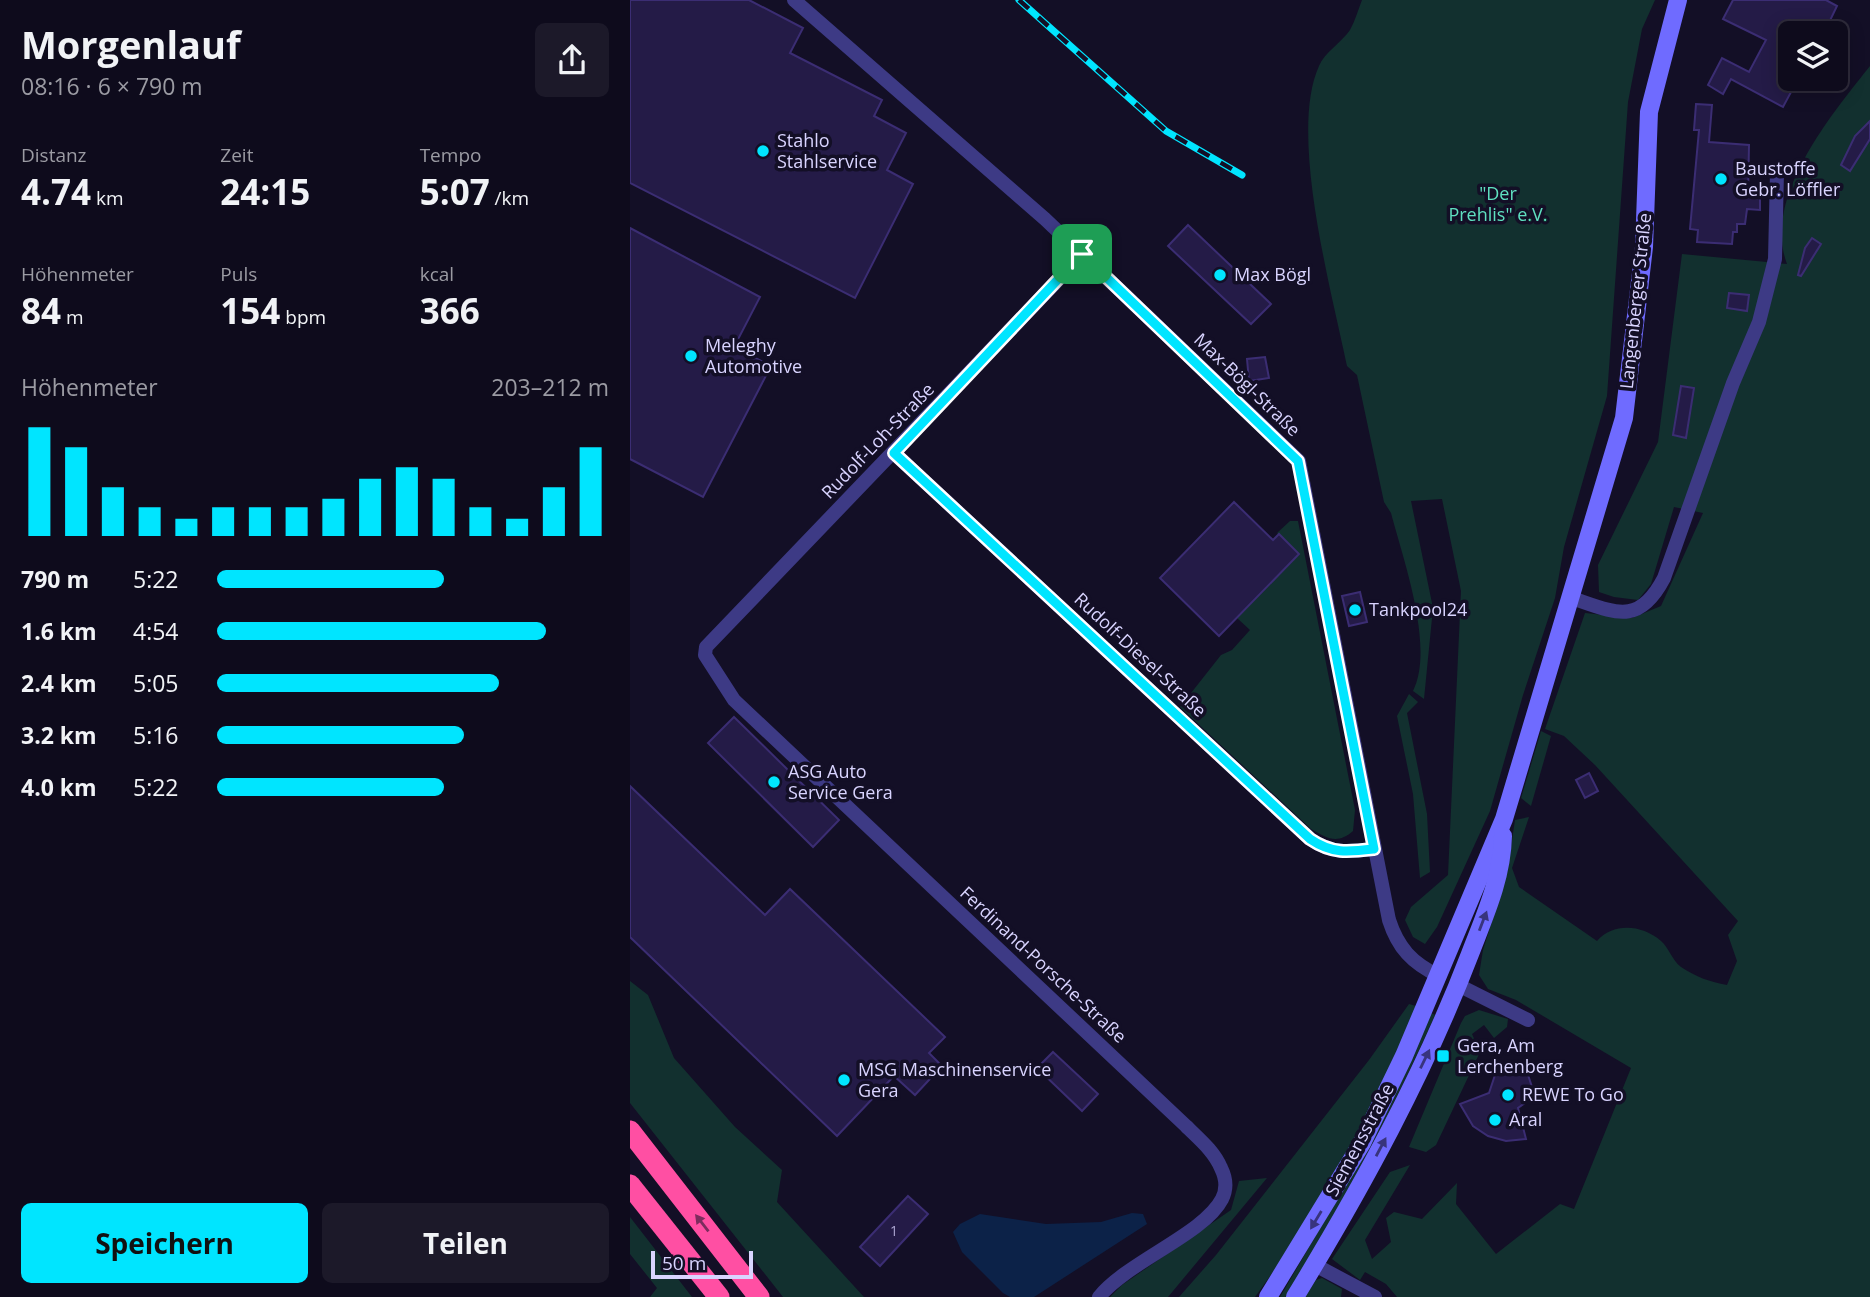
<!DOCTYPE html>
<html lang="de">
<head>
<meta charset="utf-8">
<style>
  :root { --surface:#0e0b1c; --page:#1c1929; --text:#f1f3f6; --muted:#9b9ba3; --line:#2e2b3b; --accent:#00e5ff }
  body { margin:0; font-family:"Open Sans",sans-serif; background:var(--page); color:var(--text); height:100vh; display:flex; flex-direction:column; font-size:26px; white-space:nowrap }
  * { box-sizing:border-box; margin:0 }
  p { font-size:23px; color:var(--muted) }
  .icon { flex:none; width:38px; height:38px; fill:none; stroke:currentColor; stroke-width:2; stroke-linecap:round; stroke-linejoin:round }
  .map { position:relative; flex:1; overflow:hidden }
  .side { display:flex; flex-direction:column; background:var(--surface); width:630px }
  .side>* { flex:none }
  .controls { position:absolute; left:1148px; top:21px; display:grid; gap:14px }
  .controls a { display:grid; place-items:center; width:70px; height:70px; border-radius:10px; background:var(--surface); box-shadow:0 4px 18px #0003,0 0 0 2px var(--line); font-size:35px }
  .scale { position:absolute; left:21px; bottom:18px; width:102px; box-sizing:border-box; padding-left:7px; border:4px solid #d9d4ff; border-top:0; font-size:19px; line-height:24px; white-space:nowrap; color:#d9d4ff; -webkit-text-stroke:5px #130f26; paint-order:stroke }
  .pin { position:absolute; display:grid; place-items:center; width:60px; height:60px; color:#fff; margin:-30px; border-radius:14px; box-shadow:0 4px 10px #0006 }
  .round { display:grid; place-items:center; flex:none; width:74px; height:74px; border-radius:10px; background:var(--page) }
  .headline { display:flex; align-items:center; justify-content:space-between; height:119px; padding:0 21px }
  h1 { font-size:38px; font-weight:700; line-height:52px }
  .figures { display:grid; grid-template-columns:repeat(3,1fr); gap:10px; height:119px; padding:7px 21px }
  .figures div { display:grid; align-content:center }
  .figures b { font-size:35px; font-weight:700 }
  .figures small { font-size:19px; font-weight:400 }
  .figures p { font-size:19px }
  .chart { height:196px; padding:14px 21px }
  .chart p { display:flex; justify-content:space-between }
  .chart svg { width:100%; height:126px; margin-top:7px; stroke:var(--accent); stroke-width:6 }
  .action { display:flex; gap:14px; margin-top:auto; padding:14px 21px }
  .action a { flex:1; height:80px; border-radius:10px; background:var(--accent); color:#111; font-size:28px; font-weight:700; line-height:80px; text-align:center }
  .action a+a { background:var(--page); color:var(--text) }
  ul { padding:0 21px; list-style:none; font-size:23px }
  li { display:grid; grid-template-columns:112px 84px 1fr; align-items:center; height:52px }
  li i { height:18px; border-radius:9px; background:var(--accent) }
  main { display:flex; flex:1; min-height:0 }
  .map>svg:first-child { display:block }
</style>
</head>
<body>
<main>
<section class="side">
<div class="headline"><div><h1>Morgenlauf</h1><p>08:16 · 6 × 790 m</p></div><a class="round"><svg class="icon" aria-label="share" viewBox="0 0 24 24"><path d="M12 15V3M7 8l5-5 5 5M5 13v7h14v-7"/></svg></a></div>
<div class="figures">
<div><p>Distanz</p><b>4.74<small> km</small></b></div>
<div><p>Zeit</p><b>24:15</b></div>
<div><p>Tempo</p><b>5:07<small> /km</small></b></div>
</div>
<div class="figures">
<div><p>Höhenmeter</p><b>84<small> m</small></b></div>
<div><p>Puls</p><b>154<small> bpm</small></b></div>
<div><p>kcal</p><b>366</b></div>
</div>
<div class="chart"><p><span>Höhenmeter</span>203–212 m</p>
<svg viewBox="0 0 160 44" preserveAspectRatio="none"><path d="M5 44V6M15 44V13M25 44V27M35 44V34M45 44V38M55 44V34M65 44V34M75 44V34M85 44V31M95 44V24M105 44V20M115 44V24M125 44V34M135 44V38M145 44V27M155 44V13"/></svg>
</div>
<ul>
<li><b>790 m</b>5:22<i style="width:58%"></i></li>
<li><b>1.6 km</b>4:54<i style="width:84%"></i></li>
<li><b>2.4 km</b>5:05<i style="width:72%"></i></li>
<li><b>3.2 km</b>5:16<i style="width:63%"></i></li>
<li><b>4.0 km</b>5:22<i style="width:58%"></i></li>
</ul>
<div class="action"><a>Speichern</a><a>Teilen</a></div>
</section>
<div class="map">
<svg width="1240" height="1297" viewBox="0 0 1240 1297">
  <rect width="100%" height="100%" fill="#130f26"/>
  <g fill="#12302f">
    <path d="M732,0H1025L1012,29L998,102L977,396L934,547L925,598L893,695L860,811L807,927L795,944L783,937L775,920L781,907L818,875L831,591L812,499L781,501L803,608L794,699L783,691C805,647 773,559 761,513L754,502L727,375L717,366C702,292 658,134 689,66C694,53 712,42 720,30C725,21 728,10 732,0Z"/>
    <path d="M1240,66V1297H767L756,1284L735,1272L730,1280L702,1259L760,1172L780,1165L735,1240L742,1259L761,1242L756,1218L764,1212L792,1219L827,1183L826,1204L866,1254L930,1204L944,1209L1001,1068L886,1000L858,989L849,975L853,950L877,873L885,820L899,817L882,868L889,887L967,941C983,923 1011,924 1031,941C1039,948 1042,960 1051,967C1066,977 1080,982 1097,985L1107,961L1098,935L1108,921L965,765L934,736L915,729L955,613L1002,618L1031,606L1073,513L1044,507L1021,584L1008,600L984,597L969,592L968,565L1028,442L1052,254L1157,264C1132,198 1201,115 1240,66Z"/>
    <path d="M660,521H668L725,810L723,831C707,845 697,838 681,829L550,707L591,655L602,650L620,630L607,618L669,555L647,533Z"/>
    <path d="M779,694L788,702L777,713L797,814L800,872L790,878L783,794L767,716Z"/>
    <path d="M911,731L921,736L901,806L891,798Z"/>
    <path d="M0,981L18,995L44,1058L105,1127L152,1170L147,1202L234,1297H153L0,1103Z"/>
    <path d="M779,1004L786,1006C744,1110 691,1207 625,1297H549L586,1255L739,1060Z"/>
    <path d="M849,1010L878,1019L877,1027L864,1038L854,1025L842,1034L850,1052L806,1145L796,1152L779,1147L831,1023L835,1016Z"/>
    <path d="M801,1013L805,1015C762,1113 710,1205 657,1297H650L741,1141Z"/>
    <path d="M637,1178L538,1297H480L492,1285L601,1210L609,1181Z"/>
    <path d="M0,1217L62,1297H20L27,1288L0,1254Z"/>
    <path d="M692,1278L712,1289L711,1297H675L686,1280Z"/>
  </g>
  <path fill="#0c2248" d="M502,1213L513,1214L517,1224L404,1297H380L373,1293L332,1252L323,1232L330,1224L350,1214L416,1224L471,1222Z"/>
  <g fill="#241b47" stroke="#3b2d73" stroke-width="2">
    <path d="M0,0H119L173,28L160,53L252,100L244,116L276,133L257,170L283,184L225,298L0,183Z"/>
    <path d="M1103,0H1196L1207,6L1194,33H1160V79H1168L1153,107L1101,79L1093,94L1078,85L1092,58L1119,72L1136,40L1093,19Z"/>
    <path d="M1066,104L1082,105L1079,142L1119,145L1118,197H1130V210L1117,209L1115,224H1107V232H1103L1102,244L1067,242L1068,230L1060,229L1069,130H1064Z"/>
    <path d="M1240,121V139L1220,171L1211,165L1225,136Z"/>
    <path d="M558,225L641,304L621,324L538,246Z"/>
    <path d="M0,228L130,297L104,347L141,366L73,497L0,459Z"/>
    <path d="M1182,238L1191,244L1171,276L1168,275L1175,248Z"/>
    <path d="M1099,293L1119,295L1117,311L1097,308Z"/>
    <path d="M635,357L639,378L619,381L617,359Z"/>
    <path d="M1051,386L1064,388L1056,438L1043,435Z"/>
    <path d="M604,502L643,540L649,534L669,554L589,636L530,578Z"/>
    <path d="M730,592L737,622L719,626L712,596Z"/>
    <path d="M104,717L209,820L183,847L78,743Z"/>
    <path d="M959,773L968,791L955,798L946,780Z"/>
    <path d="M0,786L135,915L160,889L315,1037L299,1053L312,1066L285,1095L264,1076L207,1136L0,937Z"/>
    <path d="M423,1052L468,1094L452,1111L407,1068Z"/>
    <path d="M884,1065L897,1072L903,1090L898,1101L888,1108L896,1139L876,1141L858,1136L843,1126L830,1104L859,1093L866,1072L874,1066Z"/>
    <path d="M278,1196L298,1214L250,1266L230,1247Z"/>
  </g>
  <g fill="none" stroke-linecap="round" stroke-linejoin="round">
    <g stroke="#3d3a85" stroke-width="14">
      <path d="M164,0L415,219L669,461L759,920C768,948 782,963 809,976"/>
      <path d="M452,255L76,647L75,655L104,700L556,1126C569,1139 584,1151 591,1168C596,1178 597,1189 592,1199C574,1234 497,1262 469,1297"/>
      <path d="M264,453L680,839C702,854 718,852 744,849"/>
      <path d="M942,598C986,613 1009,626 1034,578L1103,383L1129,322L1145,259L1147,172"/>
      <path d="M828,985L898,1020"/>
      <path d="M685,1265L745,1297"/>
    </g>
    <g stroke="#6f6bff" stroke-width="18">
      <path d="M638,1297L732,1143L774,1056L874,819L994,418L1014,247L1019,112L1048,0"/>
      <path d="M665,1297C732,1187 794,1074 840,954C855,915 872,878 873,836"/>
    </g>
    <g stroke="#ff4fa3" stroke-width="21">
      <path d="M0,1131L129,1297"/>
      <path d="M0,1185L89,1297"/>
    </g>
    <defs>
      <path id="rail" d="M389,0L536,131L612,175"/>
    </defs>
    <use href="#rail" stroke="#00e5ff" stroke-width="7"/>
    <use href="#rail" stroke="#130f26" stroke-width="4.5" stroke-dasharray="13" stroke-linecap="butt"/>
  </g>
  <defs><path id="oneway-solid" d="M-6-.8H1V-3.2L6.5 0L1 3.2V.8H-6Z" transform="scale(1.75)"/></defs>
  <g fill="#38347d">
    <use href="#oneway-solid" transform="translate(853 921) rotate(-69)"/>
    <use href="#oneway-solid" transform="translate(795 1059) rotate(-64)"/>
    <use href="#oneway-solid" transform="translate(751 1147) rotate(-62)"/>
    <use href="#oneway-solid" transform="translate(686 1220) rotate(121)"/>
  </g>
  <use fill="#7d2c5e" href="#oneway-solid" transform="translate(72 1223) rotate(-128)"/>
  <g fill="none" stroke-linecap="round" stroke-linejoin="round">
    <defs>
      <path id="route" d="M452,254L668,461L744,849C718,852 702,854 680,839L264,453Z"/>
    </defs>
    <use href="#route" stroke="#fff" stroke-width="14"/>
    <use href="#route" stroke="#00e5ff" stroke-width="9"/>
  </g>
  <g fill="#00e5ff" stroke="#130f26" stroke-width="2.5">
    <circle cx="133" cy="151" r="7"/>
    <circle cx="1091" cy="179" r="7"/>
    <circle cx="590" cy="275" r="7"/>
    <circle cx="61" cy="356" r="7"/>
    <circle cx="725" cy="610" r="7"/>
    <circle cx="144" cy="782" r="7"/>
    <rect x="806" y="1049" width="14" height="14" rx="3.5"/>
    <circle cx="214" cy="1080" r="7"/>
    <circle cx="878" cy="1095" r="7"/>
    <circle cx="865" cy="1120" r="7"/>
  </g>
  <g text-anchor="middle" stroke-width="7" stroke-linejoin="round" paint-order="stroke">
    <g font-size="14" fill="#aca6d1">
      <text x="264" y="1236">1</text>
    </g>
    <g font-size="18" fill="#d9d4ff" stroke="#130f26" text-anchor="start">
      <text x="147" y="147">Stahlo<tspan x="147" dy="21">Stahlservice</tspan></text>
      <text x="1105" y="175">Baustoffe<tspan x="1105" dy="21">Gebr. Löffler</tspan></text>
      <text x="604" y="281">Max Bögl</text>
      <text x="75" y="352">Meleghy<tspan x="75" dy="21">Automotive</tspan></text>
      <text x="739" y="616">Tankpool24</text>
      <text x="158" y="778">ASG Auto<tspan x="158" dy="21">Service Gera</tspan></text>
      <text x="827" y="1052">Gera, Am<tspan x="827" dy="21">Lerchenberg</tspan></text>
      <text x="228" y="1076">MSG Maschinenservice<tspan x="228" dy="21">Gera</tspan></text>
      <text x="892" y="1101">REWE To Go</text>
      <text x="879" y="1126">Aral</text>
    </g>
    <g font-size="18" fill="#5fe0c0" stroke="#130f26">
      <text x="868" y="200">"Der<tspan x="868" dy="21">Prehlis" e.V.</tspan></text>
    </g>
    <g font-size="18" fill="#d9d4ff" stroke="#130f26">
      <text transform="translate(1006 301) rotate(-84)" y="6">Langenberger Straße</text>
      <text transform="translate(617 385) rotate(44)" y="6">Max-Bögl-Straße</text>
      <text transform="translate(248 441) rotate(-46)" y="6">Rudolf-Loh-Straße</text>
      <text transform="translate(510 655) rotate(43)" y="6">Rudolf-Diesel-Straße</text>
      <text transform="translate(413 965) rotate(43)" y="6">Ferdinand-Porsche-Straße</text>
      <text transform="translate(730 1140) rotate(-62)" y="6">Siemensstraße</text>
    </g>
  </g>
</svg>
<div class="controls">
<a><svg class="icon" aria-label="layers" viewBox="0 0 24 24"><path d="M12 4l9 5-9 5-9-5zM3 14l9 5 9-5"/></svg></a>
</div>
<div class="scale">50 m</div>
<div class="pin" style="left:452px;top:254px;background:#1e9e55"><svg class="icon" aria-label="arrive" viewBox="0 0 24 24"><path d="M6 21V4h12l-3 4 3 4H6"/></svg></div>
</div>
</main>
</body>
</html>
